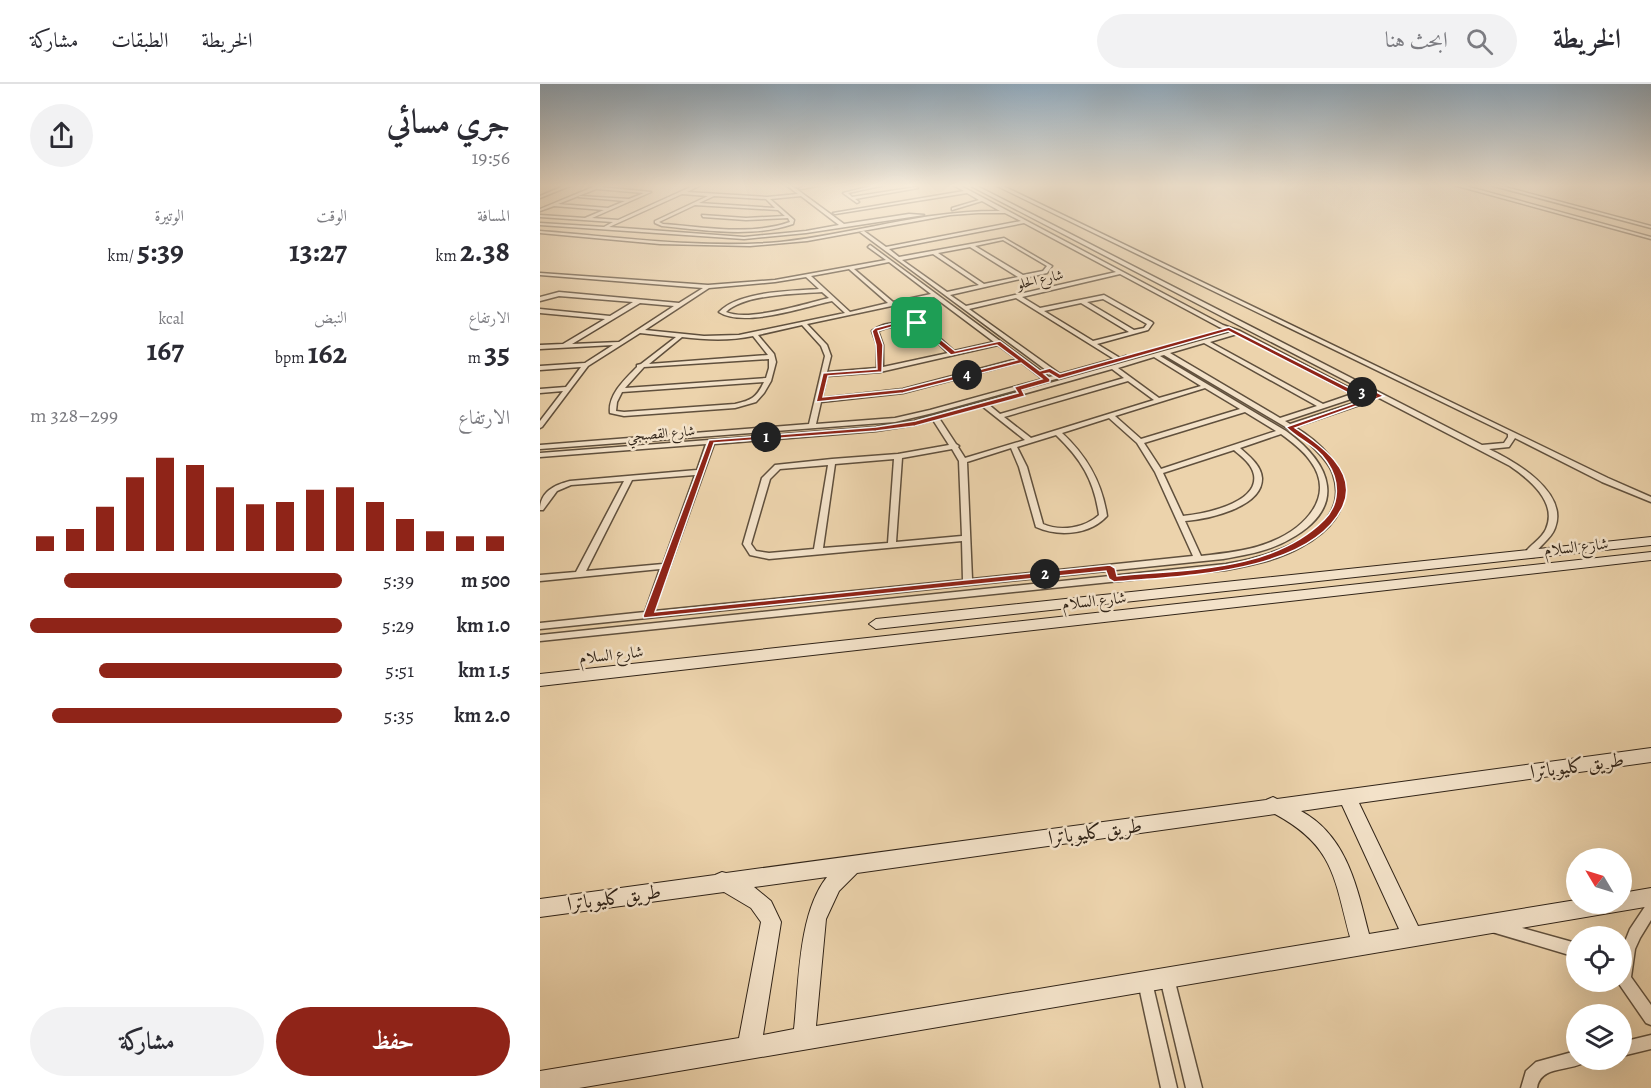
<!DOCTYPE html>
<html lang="ar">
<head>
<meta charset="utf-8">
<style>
  :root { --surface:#fff; --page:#f2f2f3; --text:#2b2b33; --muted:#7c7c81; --line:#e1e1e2; --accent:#8f2418 }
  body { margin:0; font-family:Alegreya,Amiri,serif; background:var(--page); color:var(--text); direction:rtl; height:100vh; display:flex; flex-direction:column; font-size:22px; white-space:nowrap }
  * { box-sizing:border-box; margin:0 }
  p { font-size:20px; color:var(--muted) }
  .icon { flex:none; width:33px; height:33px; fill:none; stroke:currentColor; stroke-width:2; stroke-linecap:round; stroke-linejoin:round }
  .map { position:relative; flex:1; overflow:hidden; direction:ltr }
  .side { display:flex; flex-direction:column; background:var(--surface); width:540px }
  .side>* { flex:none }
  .needle { width:39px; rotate:308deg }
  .fabs { position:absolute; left:1026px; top:764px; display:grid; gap:12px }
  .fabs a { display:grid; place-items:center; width:66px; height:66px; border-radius:50%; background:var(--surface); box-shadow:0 6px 24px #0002; font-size:30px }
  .pin { position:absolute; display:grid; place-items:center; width:51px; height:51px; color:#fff; margin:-26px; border-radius:12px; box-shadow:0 3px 9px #0006 }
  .km { position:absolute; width:30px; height:30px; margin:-15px; border-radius:50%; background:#222; color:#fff; font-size:16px; line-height:30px; text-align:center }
  .round { display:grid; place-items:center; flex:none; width:63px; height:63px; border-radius:32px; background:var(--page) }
  .overview { display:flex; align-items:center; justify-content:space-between; height:102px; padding:0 30px }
  h1 { font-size:33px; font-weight:700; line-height:45px }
  .figures { display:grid; grid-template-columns:repeat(3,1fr); gap:9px; height:102px; padding:6px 30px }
  .figures div { display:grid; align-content:center }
  .figures b { font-size:30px; font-weight:700 }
  .figures small { font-size:16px; font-weight:400 }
  .figures p { font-size:16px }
  .chart { height:168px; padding:12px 30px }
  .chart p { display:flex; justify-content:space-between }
  .chart svg { width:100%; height:108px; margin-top:6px; stroke:var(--accent); stroke-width:6 }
  .primary-button { display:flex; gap:12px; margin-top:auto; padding:12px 30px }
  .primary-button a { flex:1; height:69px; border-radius:36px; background:var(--accent); color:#fff; font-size:24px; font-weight:700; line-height:69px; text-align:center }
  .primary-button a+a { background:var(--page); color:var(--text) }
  ul { padding:0 30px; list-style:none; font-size:20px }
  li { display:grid; grid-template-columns:96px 72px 1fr; align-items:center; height:45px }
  li i { height:15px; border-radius:8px; background:var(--accent) }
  header { display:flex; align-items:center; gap:36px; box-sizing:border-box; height:84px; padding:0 30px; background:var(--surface); border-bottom:2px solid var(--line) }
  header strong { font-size:28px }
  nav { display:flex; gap:33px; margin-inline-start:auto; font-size:21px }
  .search { width:420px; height:54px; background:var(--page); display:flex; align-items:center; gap:15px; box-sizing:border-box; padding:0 21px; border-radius:33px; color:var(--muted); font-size:22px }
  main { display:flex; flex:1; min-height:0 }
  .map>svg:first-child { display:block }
</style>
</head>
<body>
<header>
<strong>الخريطة</strong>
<div class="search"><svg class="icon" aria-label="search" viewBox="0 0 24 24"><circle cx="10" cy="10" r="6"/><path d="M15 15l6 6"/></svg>ابحث هنا</div>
<nav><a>الخريطة</a><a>الطبقات</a><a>مشاركة</a></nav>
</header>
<main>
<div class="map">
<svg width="1111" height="1004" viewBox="0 0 1111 1004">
  <rect width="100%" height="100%" fill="#ecd3ac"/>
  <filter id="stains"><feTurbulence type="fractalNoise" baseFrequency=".00333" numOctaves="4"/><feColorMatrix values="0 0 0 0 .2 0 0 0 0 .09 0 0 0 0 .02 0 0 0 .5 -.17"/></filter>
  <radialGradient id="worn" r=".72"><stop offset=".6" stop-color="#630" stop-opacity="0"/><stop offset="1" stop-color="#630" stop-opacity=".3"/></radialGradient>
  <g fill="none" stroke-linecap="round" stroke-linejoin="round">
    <defs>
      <g id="minor">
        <path d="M26,101H32L0,114V112Z"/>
        <path d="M58,101H64L60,103L111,108L52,134L78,136L155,101H161L147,108L227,113L258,110L246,101H251L304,140L369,130L384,131L266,149L204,155L0,141V139L64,143L73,138L0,133V131L45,134L64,126L14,122L0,127V125ZM56,105H57L104,109L89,115L40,112L38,113L85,117L68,124L18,120ZM142,110L168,112L115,137V139L122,142C165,146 212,154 253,140L254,136L230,115L261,112L299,141L266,147L204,153L69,143ZM174,112L226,115L235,124L159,119ZM155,121L238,126L245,132L206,134L162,131L163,133L206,136L248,134L250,138C210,152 164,143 123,140L119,138Z"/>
        <path d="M271,101H283L261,105L259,104Z"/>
        <path d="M336,101H345L308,109L312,113L376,103L378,104L315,115L319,118L317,119L303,109Z"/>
        <path d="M413,101H419L683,241L700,247L831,315V317L755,343C811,377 826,428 761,463C738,476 712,481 686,486L0,557V551L686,480C727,473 814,449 793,390C788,376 774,365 764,354L624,271L620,272L746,347C792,380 808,423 750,455C730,467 706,471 683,475L0,545V539L105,528L120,485L0,497V491L36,488L84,397L31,401L17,407L3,426H0C0,408 14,401 30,397L157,386L166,360L0,373V369L336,343L374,337L692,248L679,243L580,190L482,213L500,224L564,211L612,238L613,239L608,246L557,260L580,274L586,272L589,274L588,275L393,329L355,338L0,365V361L269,340L285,272L281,262L262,241L218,251L234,270L236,278L231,297L224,309L216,318L195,324L84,332L70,329C68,311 84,296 97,283V281L101,280L136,253L100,249L48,282L2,343L0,344V337L23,307L0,309V305L26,303L41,283L0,286V282L45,279L73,261L0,265V261L23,260L65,235L0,229V225L70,232L93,218L19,212L0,217V213L19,208L139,219L163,204L0,191V189L168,201L235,196L346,176L328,163L330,161L509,293L514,292L320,148L324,147L346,163L481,137L465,129H438L410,131L267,157L210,162L120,160L0,149V147C79,153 161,165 240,158C315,150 385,126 460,127L442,117L412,126V124L439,116L427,109L295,130L293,129L424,107ZM484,139L576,188L426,222L410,211L507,189L512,182L464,154L359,173L349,165ZM463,156L507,182L503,187L483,191L435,162ZM430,163L478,193L444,200L398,169ZM393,170L439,201L407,208L362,176ZM349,178L391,210L353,218L314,185ZM309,185L348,219L310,228L271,192ZM266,193L279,205C251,207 199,207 179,228C203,244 264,223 292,217L305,229L199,251L164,252L105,246L169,204L235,198ZM282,208L289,214C264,220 208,238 186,228C204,210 257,210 282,208ZM394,213L454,258L414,267C395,250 383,235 355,239C346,240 339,241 332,247L337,261V284L287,288L291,272L287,261L267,240ZM476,214L574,275L520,290L429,225ZM563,215L607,240L604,244L594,246L547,218ZM100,219L134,222L79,258L32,260ZM541,219L589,248L553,257L504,227ZM363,241C383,242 394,255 408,269L343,283V261L338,247L346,244ZM697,250L812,310L783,320L670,258ZM213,252L228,271L109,280L142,253C166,256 190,257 213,252ZM664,259L777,322L740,334L630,269ZM458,261L477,275L363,305L282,314L287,292L340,288ZM614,273L661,302L619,314L578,284ZM229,275V284L226,294L85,304L104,283ZM481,278L503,295L390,326L355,334L276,340L281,318L363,309ZM572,285L584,294L460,330L448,320ZM588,297L614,316L491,354L464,333ZM224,298C216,314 212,316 195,320L84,328L76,327L77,318L82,308ZM665,304L700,325L601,355L575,332ZM817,313L823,316L750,340L745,337ZM442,322L485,356L425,374L418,363L419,362L416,360L399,334ZM705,328L736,347L621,385L604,359ZM569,334L597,359L615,388L653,472L432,495L427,378L471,364L479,383L496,443C518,453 550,451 567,432C562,398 547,372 522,349ZM393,336L409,361L358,370L292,375L235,381L222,394L203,460L210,471L229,475L422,457L423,496L114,527L174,360L336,347L375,341ZM741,350C752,358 764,367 771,378C796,413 764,444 733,457C710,467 685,469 661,472L645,437C667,435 723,424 722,394C721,381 709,372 700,364ZM516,351C541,375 554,396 559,431C545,444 520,448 503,440L487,383L477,363ZM412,365L419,377L422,452L356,458L362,374ZM694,366C702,373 712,380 714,391C719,420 662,430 643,432L623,389ZM354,375L348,459L283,464L295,380ZM288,381L274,465L229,469L216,467L211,460L230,395L240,385ZM155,391L123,480L46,487L92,396Z"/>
        <path d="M429,101H435L942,361L964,359L968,353V350L455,101H461L973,348L1068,394L1111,413V418L1062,398L975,354L969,363L949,365C974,377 1029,408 1015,444C1011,456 997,462 994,473H988L987,466C993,459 1002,454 1006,445C1018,418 989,395 970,382Z"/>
        <path d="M914,101H922L1111,153V155Z"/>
        <path d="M950,101H958L1111,142V144Z"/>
        <path d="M1111,819V836L1100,854L1095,865L1091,893L1111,921V941L1106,939L1077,897H1082V865L1090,845L1106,821Z"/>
        <path d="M957,837L1036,859V873L952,848L950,843L952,838Z"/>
        <path d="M627,887L632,889L634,894L662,1004H646L620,894L622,889Z"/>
        <path d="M605,891L610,893L612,898L637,1004H621L598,898L600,893Z"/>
        <path d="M1111,951V965L1082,972V958Z"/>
        <path d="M1036,967V975H1044L1041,980C1025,987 1000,983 997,1004H981L986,987L996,978Z"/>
      </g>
      <g id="secondary">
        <path d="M1111,453V461L336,545L329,540L336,535Z"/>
        <path d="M1111,468V476L0,602V590Z"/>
        <path d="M1111,664V678L819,719L878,842L1036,816V819H1082V809L1111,804V822L39,1004H0V987L199,954L221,838L211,824L184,808L0,833V815L175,791L182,788L186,789L726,716L733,713L737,715ZM802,721L859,845L829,850C817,803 807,752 761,727ZM735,730C794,762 794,793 810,853L276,942L286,835L299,807L317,789ZM287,793C258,829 259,900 254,945L223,951L241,838L231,817L214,803Z"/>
      </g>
    </defs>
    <use href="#minor" stroke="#60503d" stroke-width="3"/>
    <use href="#secondary" stroke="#312418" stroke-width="2"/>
    <use href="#minor" fill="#f3e2c9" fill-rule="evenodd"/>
    <use href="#secondary" fill="#f3e2c9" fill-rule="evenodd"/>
  </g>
  <linearGradient id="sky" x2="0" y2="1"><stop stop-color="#90a9bc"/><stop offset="0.42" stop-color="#f6ebda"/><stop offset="1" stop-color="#f6ebda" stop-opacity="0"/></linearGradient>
  <rect width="1111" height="242" fill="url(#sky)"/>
  <path fill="#8f2418" stroke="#fff" stroke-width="1.5" fill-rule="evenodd" d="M362,237L379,238L415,267L460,257L500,287L510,284L520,290L689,243L817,308L829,304L844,312L755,344C779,360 819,387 803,422C772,490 638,492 574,498L569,495L566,487L104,534L103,532L169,356L336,343L375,337L478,309L474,303L502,295L481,279L363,309L276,318L283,289L337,285L336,261L332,247L335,244ZM362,240L376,241L411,271L457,261L477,276L363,305L283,313L288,292L342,288L343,261L338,247ZM688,247L814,312L828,308L835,312L746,343C759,356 777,362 787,378C800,397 800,420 784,436C732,488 646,485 577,492L575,484L570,481L115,528L174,359L336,347L375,342L485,312L482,306L510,298V295L504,290L509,289L519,295Z"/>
  <g text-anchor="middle" stroke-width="5" stroke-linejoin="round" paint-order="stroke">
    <g font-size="14" fill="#312418" stroke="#f3e2c9">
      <text transform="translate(500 195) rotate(-13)" y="5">شارع الحلو</text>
      <text transform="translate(121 349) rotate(-5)" y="5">شارع القصبجي</text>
    </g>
    <g font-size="16" fill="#312418" stroke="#f3e2c9">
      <text transform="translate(1036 462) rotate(-6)" y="6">شارع السلام</text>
      <text transform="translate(554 516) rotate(-6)" y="6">شارع السلام</text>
      <text transform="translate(71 570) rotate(-6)" y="6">شارع السلام</text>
    </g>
    <g font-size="20" fill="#312418" stroke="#f3e2c9">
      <text transform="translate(1037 681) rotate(-8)" y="7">طريق كليوباترا</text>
      <text transform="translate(555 747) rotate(-8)" y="7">طريق كليوباترا</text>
      <text transform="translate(74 813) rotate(-8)" y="7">طريق كليوباترا</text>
    </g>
  </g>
  <rect width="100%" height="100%" filter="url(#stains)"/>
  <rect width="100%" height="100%" fill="url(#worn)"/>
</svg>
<div class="fabs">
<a><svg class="needle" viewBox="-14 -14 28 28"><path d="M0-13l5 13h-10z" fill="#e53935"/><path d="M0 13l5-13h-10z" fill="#7c7c81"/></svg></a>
<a><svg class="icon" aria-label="locate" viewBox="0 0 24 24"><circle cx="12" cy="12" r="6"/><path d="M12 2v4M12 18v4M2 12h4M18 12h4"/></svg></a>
<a><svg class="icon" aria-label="layers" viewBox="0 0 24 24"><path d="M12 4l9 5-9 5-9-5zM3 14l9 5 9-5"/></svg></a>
</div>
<div class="pin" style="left:377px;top:239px;background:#1e9e55"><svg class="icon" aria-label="arrive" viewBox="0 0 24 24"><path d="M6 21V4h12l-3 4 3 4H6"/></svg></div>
<b class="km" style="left:226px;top:353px">1</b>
<b class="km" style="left:505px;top:490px">2</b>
<b class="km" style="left:822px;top:308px">3</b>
<b class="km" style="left:427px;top:291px">4</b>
</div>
<section class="side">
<div class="overview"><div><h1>جري مسائي</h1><p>19:56</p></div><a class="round"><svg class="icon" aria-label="share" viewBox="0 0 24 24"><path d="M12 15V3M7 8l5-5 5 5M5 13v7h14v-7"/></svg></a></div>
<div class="figures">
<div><p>المسافة</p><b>2.38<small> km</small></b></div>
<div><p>الوقت</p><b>13:27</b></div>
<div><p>الوتيرة</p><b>5:39<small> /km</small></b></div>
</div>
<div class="figures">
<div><p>الارتفاع</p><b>35<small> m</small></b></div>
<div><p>النبض</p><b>162<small> bpm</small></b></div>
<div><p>kcal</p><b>167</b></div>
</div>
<div class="chart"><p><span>الارتفاع</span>299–328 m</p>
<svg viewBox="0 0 160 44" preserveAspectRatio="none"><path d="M5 44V38M15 44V35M25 44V26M35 44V14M45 44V6M55 44V9M65 44V18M75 44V25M85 44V24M95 44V19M105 44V18M115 44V24M125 44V31M135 44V36M145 44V38M155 44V38"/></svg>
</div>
<ul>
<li><b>500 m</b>5:39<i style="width:89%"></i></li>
<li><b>1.0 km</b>5:29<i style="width:100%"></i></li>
<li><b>1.5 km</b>5:51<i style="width:78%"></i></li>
<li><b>2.0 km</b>5:35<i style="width:93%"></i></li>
</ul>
<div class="primary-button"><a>حفظ</a><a>مشاركة</a></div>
</section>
</main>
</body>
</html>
